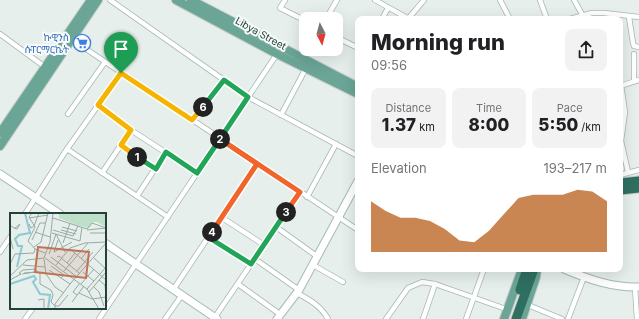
<!DOCTYPE html>
<html lang="en">
<head>
<meta charset="utf-8">
<style>
  :root { --surface:#fff; --page:#f2f2f2; --text:#202124; --muted:#757577; --accent:#b45309 }
  body { margin:0; font-family:Inter,"Noto Sans Ethiopic",sans-serif; background:var(--page); color:var(--text); height:100vh; display:flex; flex-direction:column; font-size:15px; white-space:nowrap }
  * { box-sizing:border-box; margin:0 }
  p { font-size:13px; color:var(--muted) }
  .icon { flex:none; width:22px; height:22px; fill:none; stroke:currentColor; stroke-width:2; stroke-linecap:round; stroke-linejoin:round }
  .map { position:relative; flex:1; overflow:hidden }
  .panel { position:absolute; left:355px; top:16px; width:268px; height:256px; display:flex; flex-direction:column; background:var(--surface); border-radius:8px; box-shadow:0 4px 16px #0002 }
  .panel>* { flex:none }
  .needle { width:26px; rotate:174deg }
  .buttons { position:absolute; left:299px; top:12px; display:grid; gap:8px }
  .buttons a { display:grid; place-items:center; width:44px; height:44px; border-radius:8px; background:var(--surface); box-shadow:0 4px 16px #0002; font-size:20px }
  .pin { position:absolute; display:grid; place-items:center; width:34px; height:34px; color:#fff; margin:-41px -17px; border-radius:50% 50% 50% 0; rotate:-45deg; box-shadow:0 0 4px #0007 }
  .pin .icon { rotate:45deg }
  .km { position:absolute; width:20px; height:20px; margin:-10px; border-radius:50%; background:#222; color:#fff; font-size:11px; line-height:20px; text-align:center }
  .round { display:grid; place-items:center; flex:none; width:42px; height:42px; border-radius:8px; background:var(--page) }
  .summary { display:flex; align-items:center; justify-content:space-between; height:68px; padding:0 16px }
  h1 { font-size:22px; font-weight:800; line-height:30px }
  .stats { display:grid; grid-template-columns:repeat(3,1fr); gap:6px; height:68px; padding:4px 16px }
  .stats div { display:grid; align-content:center; border-radius:8px; background:var(--page); text-align:center }
  .stats b { font-size:17px; font-weight:800 }
  .stats small { font-size:11px; font-weight:400 }
  .stats p { font-size:11px }
  .chart { height:112px; padding:8px 16px }
  .chart p { display:flex; justify-content:space-between }
  .chart svg { width:100%; height:72px; margin-top:4px; fill:var(--accent); opacity:.7 }
  .map>svg:first-child { display:block }
</style>
</head>
<body>
<div class="map">
<svg width="639" height="319" viewBox="0 0 639 319">
  <rect width="100%" height="100%" fill="#e6efeb"/>
  <g fill="none" stroke-linecap="round" stroke-linejoin="round">
    <defs>
      <g id="street">
        <path d="M110,0L248,97L358,156"/>
        <path d="M285,0L280,8L306,21"/>
        <path d="M375,0L409,19"/>
        <path d="M500,0L510,19"/>
        <path d="M540,0L547,19"/>
        <path d="M574,0L583,16"/>
        <path d="M629,17L633,43L634,46L639,47"/>
        <path d="M326,19L337,0"/>
        <path d="M382,19L388,8"/>
        <path d="M408,19L424,0"/>
        <path d="M570,19L592,13H604L639,17"/>
        <path d="M0,34L45,67"/>
        <path d="M336,37L358,48"/>
        <path d="M71,39L358,230"/>
        <path d="M634,54V81"/>
        <path d="M302,60L309,49"/>
        <path d="M621,85L625,112L621,141L628,172"/>
        <path d="M620,86L639,80"/>
        <path d="M98,105L131,130L197,173"/>
        <path d="M68,114L105,62"/>
        <path d="M281,115L306,68"/>
        <path d="M193,120L224,80"/>
        <path d="M121,145L156,169"/>
        <path d="M67,149L168,217"/>
        <path d="M102,173L131,130"/>
        <path d="M620,175L639,170"/>
        <path d="M137,196L166,152"/>
        <path d="M307,197L336,144"/>
        <path d="M25,214L67,149L121,73"/>
        <path d="M221,217L264,245"/>
        <path d="M276,227L318,257"/>
        <path d="M208,237L251,264"/>
        <path d="M0,252L11,236"/>
        <path d="M255,259L299,290"/>
        <path d="M313,265L343,282"/>
        <path d="M238,284L281,315"/>
        <path d="M635,287L637,319"/>
        <path d="M173,290L257,164"/>
        <path d="M297,293C310,300 321,306 328,319"/>
        <path d="M528,305L562,319"/>
        <path d="M215,317L300,192"/>
        <path d="M25,319L33,308"/>
        <path d="M99,319L277,54"/>
        <path d="M165,319L182,295"/>
        <path d="M386,319L408,288L422,282L435,284L506,309"/>
        <path d="M423,319L435,284"/>
        <path d="M466,319L484,269"/>
        <path d="M568,319L584,277"/>
      </g>
      <g id="secondary">
        <path d="M0,174L60,214"/>
        <path d="M105,243L217,319"/>
        <path d="M564,269C588,279 613,288 639,287"/>
        <path d="M277,319L299,290L358,181"/>
      </g>
      <g id="primary">
        <path d="M176,0L277,54L358,94"/>
        <path d="M191,0L358,87"/>
        <path d="M0,133L91,0"/>
        <path d="M0,146L98,0"/>
        <path d="M504,319L522,269"/>
        <path d="M522,319L536,277L537,269"/>
      </g>
      <g id="highway">
        <path d="M620,183L639,181"/>
        <path d="M620,190L639,188"/>
        <path d="M520,290L527,269"/>
        <path d="M516,319L534,269"/>
      </g>
    </defs>
    <use href="#street" stroke="#a8b8b2" stroke-width="6"/>
    <use href="#secondary" stroke="#a4bbb3" stroke-width="9"/>
    <use href="#primary" stroke="#c2cac8" stroke-width="10"/>
    <use href="#highway" stroke="#c2cac8" stroke-width="11"/>
    <use href="#street" stroke="#fff" stroke-width="4.5"/>
    <use href="#secondary" stroke="#fff" stroke-width="7"/>
    <use href="#primary" stroke="#6aa596" stroke-width="8"/>
    <use href="#highway" stroke="#2f6f62" stroke-width="9"/>
  </g>
  <g fill="none" stroke-linecap="round" stroke-linejoin="round">
    <defs>
      <path id="split-1" d="M121,73L98,105L131,130L121,145L137,157"/>
      <path id="split-2" d="M137,157L156,169L166,152L197,173L220,139"/>
      <path id="split-3" d="M220,139L300,192L286,212"/>
      <path id="split-4" d="M212,232L208,237L251,264L286,212"/>
      <path id="split-5" d="M212,232L257,164L226,143"/>
      <path id="split-6" d="M203,107L224,80L248,97L220,139L226,143"/>
      <path id="split-7" d="M121,73L192,120L203,107"/>
    </defs>
    <use href="#split-1" stroke="#fff" stroke-width="8"/>
    <use href="#split-2" stroke="#fff" stroke-width="8"/>
    <use href="#split-3" stroke="#fff" stroke-width="8"/>
    <use href="#split-4" stroke="#fff" stroke-width="8"/>
    <use href="#split-5" stroke="#fff" stroke-width="8"/>
    <use href="#split-6" stroke="#fff" stroke-width="8"/>
    <use href="#split-7" stroke="#fff" stroke-width="8"/>
    <use href="#split-1" stroke="#f5b400" stroke-width="5"/>
    <use href="#split-2" stroke="#22a559" stroke-width="5"/>
    <use href="#split-3" stroke="#f0652b" stroke-width="5"/>
    <use href="#split-4" stroke="#22a559" stroke-width="5"/>
    <use href="#split-5" stroke="#f0652b" stroke-width="5"/>
    <use href="#split-6" stroke="#22a559" stroke-width="5"/>
    <use href="#split-7" stroke="#f5b400" stroke-width="5"/>
  </g>
  <defs>
    <symbol id="supermarket-ring" viewBox="-11 -11 22 22"><circle r="9.5" fill="#f7fbf9" stroke="#3f7fe0" stroke-width="1.5"/><path d="M-6-5.5h2.5l.6 2H6L4.5 2H-2.5L-4.4-4H-6ZM-1.5 3.2a1.3 1.3 0 1 0 .1 0ZM3 3.2a1.3 1.3 0 1 0 .1 0Z" fill="#3f7fe0"/></symbol>
  </defs>
  <g fill-rule="evenodd">
    <use href="#supermarket-ring" x="72" y="33" width="20" height="20"/>
  </g>
  <g text-anchor="middle" stroke-width="4" stroke-linejoin="round" paint-order="stroke">
    <g font-size="10" fill="#24423a" stroke="#f7fbf9">
      <text transform="translate(261 33) rotate(29)" y="4">Libya Street</text>
    </g>
    <g font-size="10" fill="#366cbe" stroke="#f7fbf9" text-anchor="end">
      <text x="69" y="41">ኩዊንስ<tspan x="69" dy="12">ሱፐርማርኬት</tspan></text>
    </g>
  </g>
  <g transform="translate(10 213)">
    <rect width="96" height="96" fill="#e6efeb"/>
    <path d="M49,0H96V14L87,9H83L79,15L67,12L49,5Z" fill="#bfe0c8"/>
    <path fill="none" stroke="#8ec9d4" stroke-width="2" d="M7,54L12,33H8L5,26L9,22L20,20L15,0M0,71L24,63L26,66L23,69L30,81L40,82L38,96"/>
    <path fill="none" stroke="#98aaa4" stroke-width="1" d="M22,0L19,4L25,14L18,28L25,36L35,40M19,5L38,2M43,5L77,16L82,10L96,15M19,11L21,15L24,13L29,0M0,12L4,15L7,16L10,11L5,15M52,14L67,18M43,17L63,23L68,13M51,17L66,21M77,17L96,15M25,19L40,24M42,20L70,28L72,14M80,20H96M46,21L55,39M0,24L3,36M22,27L30,10H36M53,30L60,10M24,34L31,29L38,0M59,35L96,67M44,39L62,29M44,39L48,27M39,41L46,21M41,44L67,64M47,44L49,43L70,61M35,45L77,76L89,96M84,45L96,56M34,46L36,61L45,74L54,80M71,46L79,36M57,50L65,40M0,51L5,41L24,40L25,36M13,52L35,54M46,52L60,35L75,30L96,29M41,53L54,62L51,65M39,57L60,71M54,58L78,30M67,58L83,39M30,59V71L41,77L43,82L41,89L45,93M73,59L84,68M14,60L28,59M11,61L9,60L13,57L26,56V58M12,61L24,59M0,63L17,47L34,45L40,29L43,0M0,67L11,61M71,71L84,56M84,74L89,79L94,93M77,76L96,54M79,79L96,59M69,80L82,86L96,84L95,72L89,67M67,82L63,79L70,70M28,87L34,86V95M62,89L74,73M45,93H49L58,82M45,96V91L60,71L96,30"/>
    <path fill="#c07456" fill-opacity="0.15" stroke="#c07456" stroke-width="2" d="M28,34L79,39L76,65L25,59Z"/>
    <rect width="96" height="96" fill="none" stroke="#24423a" stroke-width="2"/>
  </g>
</svg>
<div class="buttons">
<a><svg class="needle" viewBox="-14 -14 28 28"><path d="M0-13l5 13h-10z" fill="#e53935"/><path d="M0 13l5-13h-10z" fill="#757577"/></svg></a>
</div>
<div class="pin" style="left:121px;top:73px;background:#1e9e55"><svg class="icon" aria-label="arrive" viewBox="0 0 24 24"><path d="M6 21V4h12l-3 4 3 4H6"/></svg></div>
<b class="km" style="left:137px;top:157px">1</b>
<b class="km" style="left:220px;top:139px">2</b>
<b class="km" style="left:286px;top:212px">3</b>
<b class="km" style="left:212px;top:232px">4</b>
<b class="km" style="left:203px;top:107px">6</b>
<section class="panel">
<div class="summary"><div><h1>Morning run</h1><p>09:56</p></div><a class="round"><svg class="icon" aria-label="share" viewBox="0 0 24 24"><path d="M12 15V3M7 8l5-5 5 5M5 13v7h14v-7"/></svg></a></div>
<div class="stats">
<div><p>Distance</p><b>1.37<small> km</small></b></div>
<div><p>Time</p><b>8:00</b></div>
<div><p>Pace</p><b>5:50<small> /km</small></b></div>
</div>
<div class="chart"><p><span>Elevation</span>193–217 m</p>
<svg viewBox="0 0 160 44" preserveAspectRatio="none"><path d="M0 44V13L10 19L20 23L30 23L40 25L50 30L60 37L70 38L80 31L90 21L100 11L110 9L120 9L130 9L140 6L150 7L160 13V44z"/></svg>
</div>
</section>
</div>
</body>
</html>
